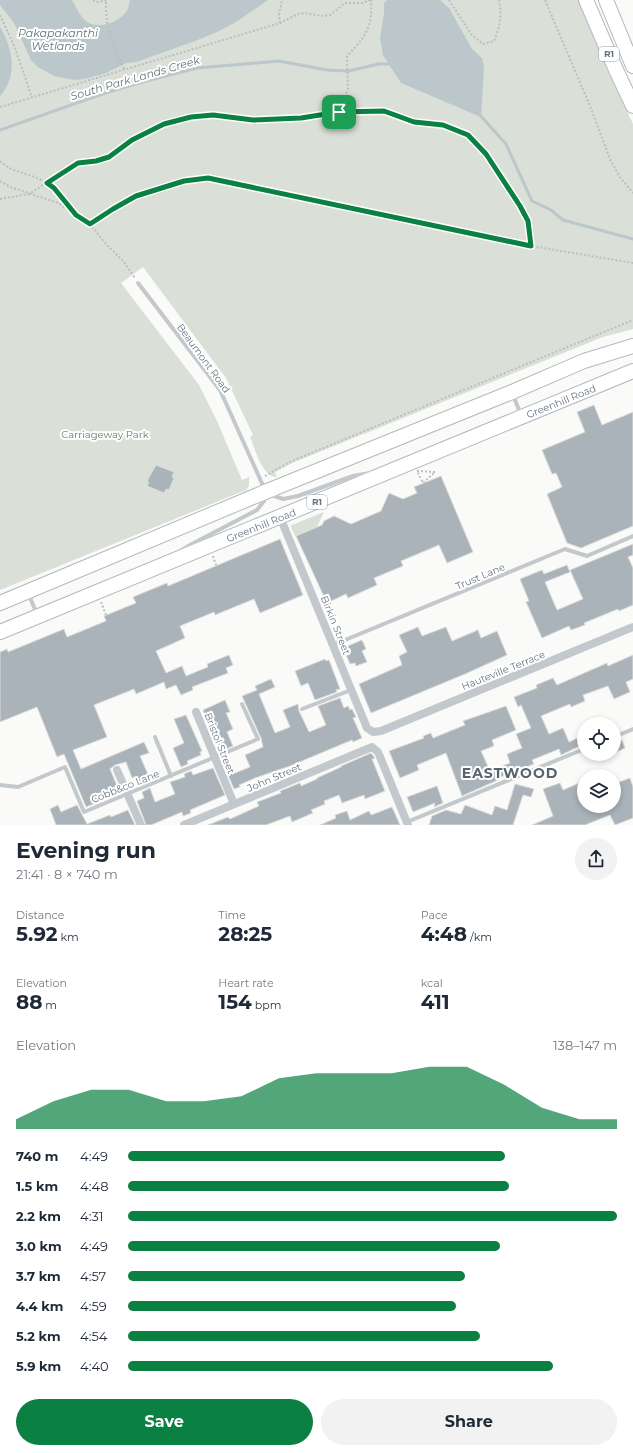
<!DOCTYPE html>
<html lang="en">
<head>
<meta charset="utf-8">
<style>
  :root { --surface:#fff; --page:#f2f2f3; --text:#1f2937; --muted:#747a83; --accent:#0b8043 }
  body { margin:0; font-family:Montserrat,sans-serif; background:var(--page); color:var(--text); height:100vh; display:flex; flex-direction:column; font-size:15px; white-space:nowrap }
  * { box-sizing:border-box; margin:0 }
  p { font-size:13px; color:var(--muted) }
  .icon { flex:none; width:22px; height:22px; fill:none; stroke:currentColor; stroke-width:2; stroke-linecap:round; stroke-linejoin:round }
  .map { position:relative; height:825px; overflow:hidden }
  .details { display:flex; flex-direction:column; background:var(--surface); flex:1 }
  .details>* { flex:none }
  .fabs { position:absolute; left:577px; top:717px; display:grid; gap:8px }
  .fabs a { display:grid; place-items:center; width:44px; height:44px; border-radius:50%; background:var(--surface); box-shadow:0 2px 6px #0003; font-size:20px }
  .pin { position:absolute; display:grid; place-items:center; width:34px; height:34px; color:#fff; margin:-17px; border-radius:8px; box-shadow:0 2px 6px #0006 }
  .round { display:grid; place-items:center; flex:none; width:42px; height:42px; border-radius:21px; background:var(--page) }
  .head { display:flex; align-items:center; justify-content:space-between; height:68px; padding:0 16px }
  h1 { font-size:22px; font-weight:700; line-height:30px }
  .metrics { display:grid; grid-template-columns:repeat(3,1fr); gap:6px; height:68px; padding:4px 16px }
  .metrics div { display:grid; align-content:center }
  .metrics b { font-size:20px; font-weight:700 }
  .metrics small { font-size:11px; font-weight:400 }
  .metrics p { font-size:11px }
  .chart { height:112px; padding:8px 16px }
  .chart p { display:flex; justify-content:space-between }
  .chart svg { width:100%; height:72px; margin-top:4px; fill:var(--accent); opacity:.7 }
  .cta { display:flex; gap:8px; margin-top:auto; padding:8px 16px }
  .cta a { flex:1; height:46px; border-radius:24px; background:var(--accent); color:#fff; font-size:16px; font-weight:700; line-height:46px; text-align:center }
  .cta a+a { background:var(--page); color:var(--text) }
  ul { padding:0 16px; list-style:none; font-size:13px }
  li { display:grid; grid-template-columns:64px 48px 1fr; align-items:center; height:30px }
  li i { height:10px; border-radius:5px; background:var(--accent) }
  .map>svg:first-child { display:block }
</style>
</head>
<body>
<div class="map">
<svg width="633" height="825" viewBox="0 0 633 825">
  <rect width="100%" height="100%" fill="#fafaf8"/>
  <g fill="#dadfd7">
    <path d="M0,0H578L609,74L633,124V329L603,337L292,463L275,472L277,477C262,477 255,449 250,437L253,435L226,378L143,267L121,283L199,385L217,421L242,480L249,477V486L246,490L0,590Z"/>
    <path d="M324,512L317,527L295,536L291,527L292,525Z"/>
  </g>
  <g fill="#bbc7cb">
    <path d="M0,0H72C76,7 81,19 89,23C100,29 119,22 126,12C128,9 129,4 130,0H268L236,22L217,32L195,41L136,62L126,63L106,73L88,78L75,80L54,76L38,67L31,60L14,23L0,5Z"/>
    <path d="M387,0H440L449,8L472,49L482,58L484,68L481,117L401,83L383,55L380,38L384,13V3Z"/>
    <path d="M0,27C13,49 18,76 0,96Z"/>
  </g>
  <g fill="none" stroke-linecap="round" stroke-linejoin="round">
    <g stroke="#bbc7cb" stroke-width="3">
      <path d="M479,114L506,144L532,201L551,210L563,220L633,239"/>
      <path d="M0,130L105,93L146,81L197,68L279,61L327,70L348,71L379,64H391"/>
    </g>
  </g>
  <g fill="#aab3b9" stroke="#dcdcda">
    <path d="M594,405L602,425L633,412V526L581,548L567,543L547,494L562,487L556,473L552,474L542,450L585,432L577,412Z"/>
    <path d="M156,465L174,472L172,477L174,478L169,490L166,489L164,493L147,486L149,482L147,481Z"/>
    <path d="M441,476L473,552L447,563L439,545L401,561L403,566L374,578L377,585L348,598L346,594L327,603L296,536L322,525L324,521L334,516L351,524L381,511L389,493L403,499L417,493L414,487Z"/>
    <path d="M280,539L303,595L260,613L254,599L215,615L214,612L180,626L185,638L156,651L166,673L182,666L186,676L208,667L207,664L229,655L233,665L226,668L228,673L192,687L193,690L181,695L176,685L166,689L164,682L136,694L134,689L94,705L107,737L73,750L81,769L144,742L149,753L140,756L150,779L147,782L138,785L134,777L132,778L126,762L115,765L110,769L120,793L86,807L64,754L57,757L37,707L0,722V652L7,649L8,652L64,629L67,637L106,621L104,616L136,603L133,597L167,583L168,586Z"/>
    <path d="M633,544V555L628,557L633,568V605L619,611L618,609L584,623L585,625L571,630L569,626L542,638L526,602L529,601L520,579L542,570L544,574L567,565L570,572L545,582L557,610L583,599L570,570Z"/>
    <path d="M418,627L422,636L446,627L452,641L478,630L481,638L497,631L507,655L465,674L371,713L359,684L402,665L399,656L407,652L399,635Z"/>
    <path d="M362,640L366,649L362,651L367,662L356,666L355,663L350,664L343,648Z"/>
    <path d="M633,655V679L626,682L630,692L614,699L608,686L583,695L585,701L571,707L570,704L541,716L549,734L563,728L569,742L584,735V744L561,755L559,749L532,760L534,764L496,779L498,780L462,796L446,753L417,765L419,770L400,778L389,751L424,738L423,736L431,733L433,738L465,725L463,721L506,706L516,730L492,740L494,746L481,751L490,771L510,763L507,754L522,748L516,734L531,728L521,705L518,707L514,697L537,688L536,685L553,678L557,685L607,663L608,666Z"/>
    <path d="M325,659L326,661L329,660L340,689L336,690L337,692L315,700L308,683L301,686L295,671Z"/>
    <path d="M271,679L275,687L259,694L275,733L290,727L283,710L298,704L299,711L309,732L326,725L318,706L340,698L344,708L348,706L350,710L352,709L356,717L353,718L362,738L353,742L352,740L290,766L255,778L239,785L240,787L234,789L221,758L227,756L235,773L250,767L245,755L263,747L261,738L242,696L257,690L255,686Z"/>
    <path d="M225,700L230,712L226,713L233,729L227,732L233,746L221,751L203,710Z"/>
    <path d="M186,715L202,751L200,752L201,755L187,761L188,764L181,767L173,748L184,743L174,719Z"/>
    <path d="M622,740L625,748L614,753V744Z"/>
    <path d="M371,753L375,758L372,759L385,791L365,799L364,795L342,803L339,795L324,801L325,804L311,810L313,813L292,822L290,816L266,825H208L228,817L230,819L259,806L257,802L281,793L280,791L300,783L301,786L317,779V778L341,767V766Z"/>
    <path d="M213,768L225,795L190,810L191,813L183,816L182,812L151,825H146L137,801L144,798L142,792L150,788L155,802L175,794L170,782L185,777L184,774L191,771L193,775Z"/>
    <path d="M630,778L633,787V818L615,825L610,815L585,825H532L553,816L543,789L560,783L563,790L584,781V806H614V784Z"/>
    <path d="M515,784L534,789L531,797L523,795L513,825H429L432,816L446,810L461,814L465,805L492,815L495,806L507,810Z"/>
    <path d="M437,786L443,803L434,807L435,803L413,812L407,797Z"/>
    <path d="M58,805L61,812L77,805L87,824L110,815L111,817L128,810L135,825H56L50,809Z"/>
    <path d="M392,807L400,825H320L336,818L335,815L347,811L350,820L369,811L371,815Z"/>
  </g>
  <g fill="none" stroke-linecap="round" stroke-linejoin="round">
    <defs>
      <g id="trunk">
        <path d="M586,0L616,70L633,106"/>
        <path d="M606,0L633,66"/>
        <path d="M0,603L265,492L512,392L584,361L633,346"/>
        <path d="M0,632L633,371"/>
      </g>
    </defs>
    <use href="#trunk" stroke="#b4b9bd" stroke-width="16"/>
    <g stroke="#bbbfc2" stroke-width="2" stroke-dasharray="2 2" stroke-linecap="butt">
      <path d="M93,0L98,2L108,0"/>
      <path d="M449,0L471,34L483,44L494,41C500,27 502,15 499,0"/>
      <path d="M545,0L590,106L610,159L619,176L633,193"/>
      <path d="M106,2C105,27 113,48 125,70"/>
      <path d="M0,15L15,48L32,98"/>
      <path d="M280,23L279,15L282,0"/>
      <path d="M0,107L280,23L298,14L304,13L322,16L330,15L345,3H363L370,0"/>
      <path d="M339,112L348,89L347,56C365,37 373,28 371,0"/>
      <path d="M0,161C12,173 29,173 43,181C56,188 65,201 74,213"/>
      <path d="M0,181L10,187L58,203L90,224L105,243L124,262L135,278"/>
      <path d="M0,199L29,194L78,163L97,161L109,157L132,140L164,124L191,117L213,115L253,120L301,118L339,112L383,111L414,122L443,125L468,135L486,154L520,206L528,221L531,246"/>
      <path d="M90,224L113,209L136,196L184,181L208,178L531,246L633,263"/>
      <path d="M417,471L435,472L423,483Z"/>
      <path d="M265,476L292,461L633,320"/>
      <path d="M213,556L216,565"/>
      <path d="M101,602L106,615"/>
    </g>
    <g stroke="#c3c8cc" stroke-width="4">
      <path d="M138,283L220,390L265,490"/>
      <path d="M513,395L521,415"/>
      <path d="M268,494L283,499L298,496L353,476L370,473"/>
      <path d="M180,551L190,545L257,510L264,501L265,496"/>
      <path d="M28,593L37,614"/>
      <path d="M333,645L565,549L587,556L633,536"/>
      <path d="M302,709L351,690"/>
      <path d="M155,737L171,776"/>
      <path d="M614,737L633,729"/>
      <path d="M0,785L18,787L65,767L84,812L258,739L242,704"/>
      <path d="M407,822L584,749"/>
    </g>
    <g stroke="#c3c8cc" stroke-width="8">
      <path d="M280,517L367,728L373,732L381,731L633,627"/>
      <path d="M196,712L234,804"/>
      <path d="M117,770L141,825"/>
      <path d="M184,825L372,747L378,752L408,825"/>
    </g>
    <use href="#trunk" stroke="#fff" stroke-width="14"/>
  </g>
  <g fill="none" stroke-linecap="round" stroke-linejoin="round">
    <defs>
      <path id="route" d="M384,111L414,122L443,125L468,135L486,154L520,206L528,221L531,246L208,178L184,181L136,196L113,209L90,224L76,215L54,188L47,183L78,163L96,161L109,157L132,140L164,124L191,117L213,115L253,120L301,118L339,112Z"/>
    </defs>
    <use href="#route" stroke="#fff" stroke-width="8"/>
    <use href="#route" stroke="#0b8043" stroke-width="5"/>
  </g>
  <g text-anchor="middle" stroke-width="4" stroke-linejoin="round" paint-order="stroke">
    <g fill="#fff" stroke="#939fa8" stroke-width="1">
      <rect x="599" y="47" width="20" height="14" rx="3"/>
      <rect x="307" y="495" width="20" height="14" rx="3"/>
    </g>
    <g font-size="9" font-weight="bold" fill="#657683">
      <text x="609" y="57">R1</text>
      <text x="317" y="505">R1</text>
    </g>
    <g font-size="10" fill="#657683" stroke="#fff">
      <text transform="translate(204 358) rotate(54)" y="4">Beaumont Road</text>
      <text transform="translate(561 401) rotate(-22)" y="4">Greenhill Road</text>
      <text transform="translate(261 525) rotate(-22)" y="4">Greenhill Road</text>
      <text transform="translate(480 576) rotate(-23)" y="4">Trust Lane</text>
      <text transform="translate(336 625) rotate(68)" y="4">Birkin Street</text>
      <text transform="translate(503 670) rotate(-22)" y="4">Hauteville Terrace</text>
      <text transform="translate(220 743) rotate(68)" y="4">Bristol Street</text>
      <text transform="translate(274 777) rotate(-23)" y="4">John Street</text>
      <text transform="translate(125 786) rotate(-22)" y="4">Cobb&amp;co Lane</text>
    </g>
    <g font-size="10" fill="#687a64" stroke="#fff">
      <text x="105" y="438">Carriageway Park</text>
    </g>
    <g font-size="11" font-style="italic" fill="#60757c" stroke="#fff">
      <text x="58" y="37">Pakapakanthi<tspan x="58" dy="13">Wetlands</tspan></text>
      <text transform="translate(135 78) rotate(-16)" y="4">South Park Lands Creek</text>
    </g>
    <g font-size="14" font-weight="bold" letter-spacing="1" fill="#57646e" stroke="#fff">
      <text x="510" y="778">EASTWOOD</text>
    </g>
  </g>
</svg>
<div class="fabs">
<a><svg class="icon" aria-label="locate" viewBox="0 0 24 24"><circle cx="12" cy="12" r="6"/><path d="M12 2v4M12 18v4M2 12h4M18 12h4"/></svg></a>
<a><svg class="icon" aria-label="layers" viewBox="0 0 24 24"><path d="M12 4l9 5-9 5-9-5zM3 14l9 5 9-5"/></svg></a>
</div>
<div class="pin" style="left:339px;top:112px;background:#1e9e55"><svg class="icon" aria-label="arrive" viewBox="0 0 24 24"><path d="M6 21V4h12l-3 4 3 4H6"/></svg></div>
</div>
<section class="details">
<div class="head"><div><h1>Evening run</h1><p>21:41 · 8 × 740 m</p></div><a class="round"><svg class="icon" aria-label="share" viewBox="0 0 24 24"><path d="M12 15V3M7 8l5-5 5 5M5 13v7h14v-7"/></svg></a></div>
<div class="metrics">
<div><p>Distance</p><b>5.92<small> km</small></b></div>
<div><p>Time</p><b>28:25</b></div>
<div><p>Pace</p><b>4:48<small> /km</small></b></div>
</div>
<div class="metrics">
<div><p>Elevation</p><b>88<small> m</small></b></div>
<div><p>Heart rate</p><b>154<small> bpm</small></b></div>
<div><p>kcal</p><b>411</b></div>
</div>
<div class="chart"><p><span>Elevation</span>138–147 m</p>
<svg viewBox="0 0 160 44" preserveAspectRatio="none"><path d="M0 44V38L10 27L20 20L30 20L40 27L50 27L60 24L70 13L80 10L90 10L100 10L110 6L120 6L130 17L140 31L150 38L160 38V44z"/></svg>
</div>
<ul>
<li><b>740 m</b>4:49<i style="width:77%"></i></li>
<li><b>1.5 km</b>4:48<i style="width:78%"></i></li>
<li><b>2.2 km</b>4:31<i style="width:100%"></i></li>
<li><b>3.0 km</b>4:49<i style="width:76%"></i></li>
<li><b>3.7 km</b>4:57<i style="width:69%"></i></li>
<li><b>4.4 km</b>4:59<i style="width:67%"></i></li>
<li><b>5.2 km</b>4:54<i style="width:72%"></i></li>
<li><b>5.9 km</b>4:40<i style="width:87%"></i></li>
</ul>
<div class="cta"><a>Save</a><a>Share</a></div>
</section>
</body>
</html>
